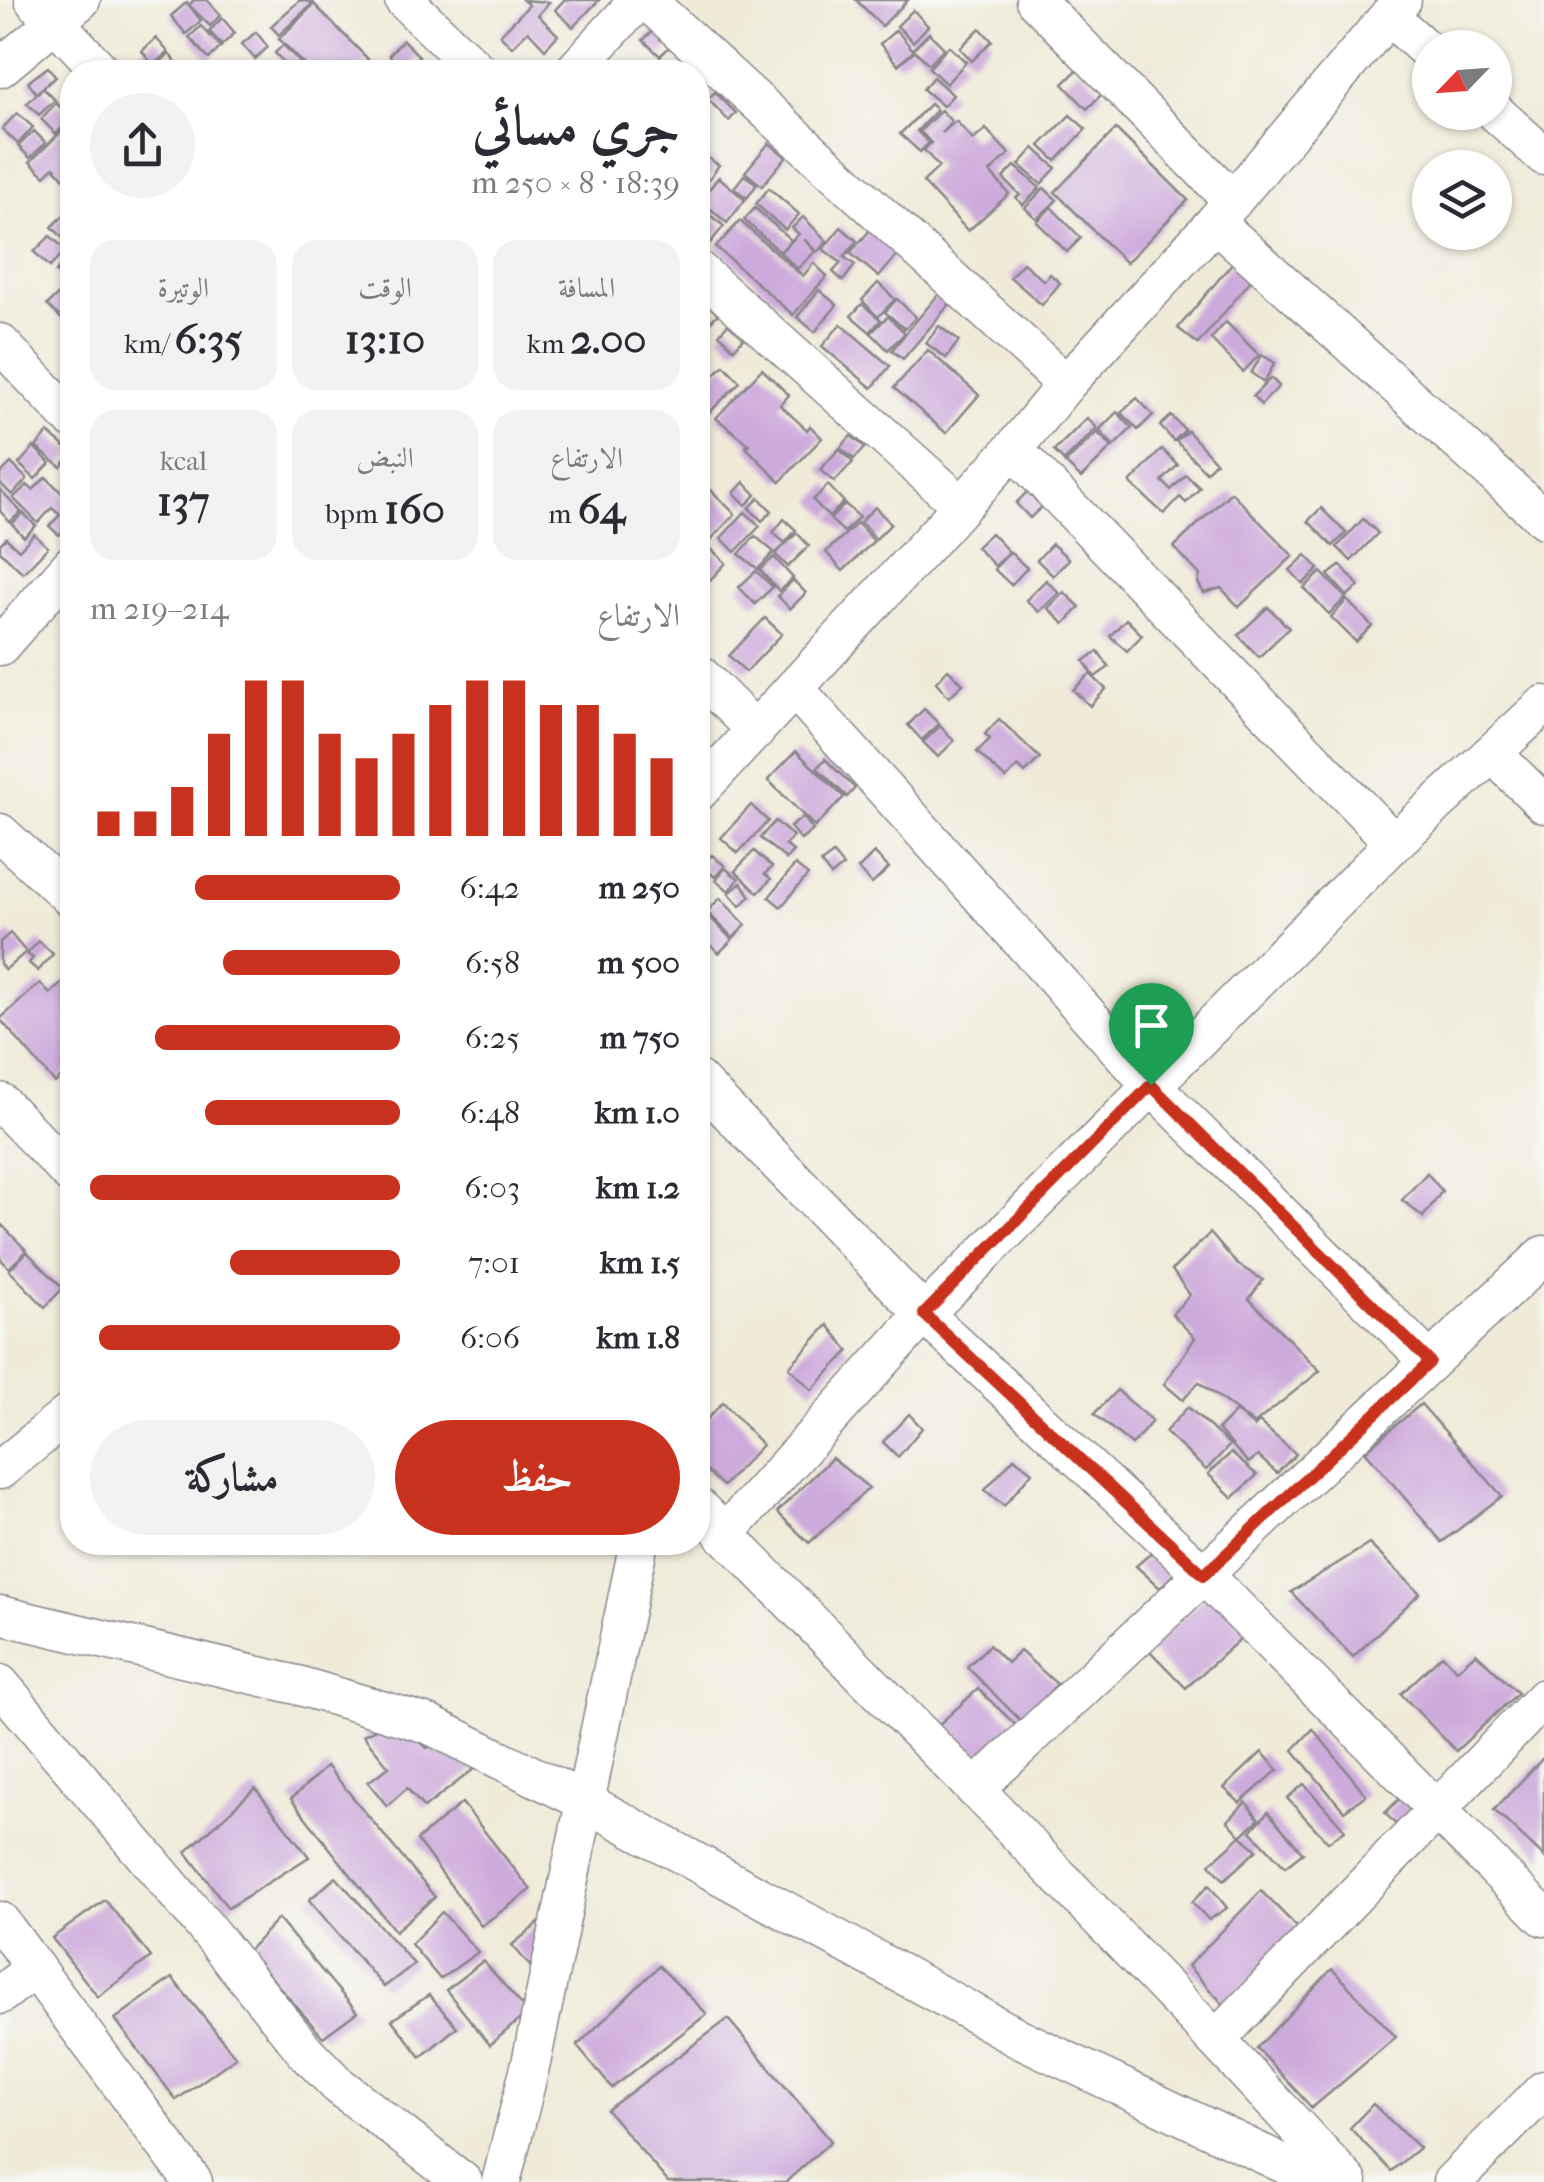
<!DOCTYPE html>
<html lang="ar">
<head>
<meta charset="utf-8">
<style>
  :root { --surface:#fff; --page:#f2f2f3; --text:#2b2b33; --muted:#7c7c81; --accent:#c8321e }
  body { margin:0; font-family:"IM FELL French Canon",Amiri,serif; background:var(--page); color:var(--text); direction:rtl; height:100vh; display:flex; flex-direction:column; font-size:38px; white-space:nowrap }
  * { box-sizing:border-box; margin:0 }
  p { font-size:32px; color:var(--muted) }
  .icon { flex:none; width:55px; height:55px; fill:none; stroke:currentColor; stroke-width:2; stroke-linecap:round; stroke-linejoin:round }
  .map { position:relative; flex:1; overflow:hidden; direction:ltr }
  .details { position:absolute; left:60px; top:60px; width:650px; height:1495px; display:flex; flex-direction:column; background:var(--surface); border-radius:40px; box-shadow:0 2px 8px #0004; direction:rtl }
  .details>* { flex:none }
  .needle { width:65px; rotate:245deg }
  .fabs { position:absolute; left:1412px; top:30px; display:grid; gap:20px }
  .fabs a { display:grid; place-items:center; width:100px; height:100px; border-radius:50%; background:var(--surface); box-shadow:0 2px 8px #0004; font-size:50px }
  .pin { position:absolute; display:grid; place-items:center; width:85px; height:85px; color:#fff; margin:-102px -42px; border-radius:50% 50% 50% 0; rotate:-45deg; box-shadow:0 0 10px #0007 }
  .pin .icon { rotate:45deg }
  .round { display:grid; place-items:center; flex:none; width:105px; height:105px; border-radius:52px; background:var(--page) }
  .overview { display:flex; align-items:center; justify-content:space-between; height:170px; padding:0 30px }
  h1 { font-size:55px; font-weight:800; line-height:75px }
  .stats { display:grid; grid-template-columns:repeat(3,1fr); gap:15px; height:170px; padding:10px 30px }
  .stats div { display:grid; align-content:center; border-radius:25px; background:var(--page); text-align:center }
  .stats b { font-size:42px; font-weight:800 }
  .stats small { font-size:28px; font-weight:400 }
  .stats p { font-size:28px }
  .chart { height:280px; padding:20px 30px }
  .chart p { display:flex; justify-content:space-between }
  .chart svg { width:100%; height:180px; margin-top:10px; stroke:var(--accent); stroke-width:6 }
  .button { display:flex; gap:20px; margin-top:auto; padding:20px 30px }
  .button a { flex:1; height:115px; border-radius:60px; background:var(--accent); color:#fff; font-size:40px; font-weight:800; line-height:115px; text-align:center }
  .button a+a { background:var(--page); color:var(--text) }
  ul { padding:0 30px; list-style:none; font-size:32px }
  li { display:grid; grid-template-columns:160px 120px 1fr; align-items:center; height:75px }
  li i { height:25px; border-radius:12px; background:var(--accent) }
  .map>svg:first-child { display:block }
</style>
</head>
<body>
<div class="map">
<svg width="1544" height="2182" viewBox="0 0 1544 2182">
  <rect width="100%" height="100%" fill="#f6f6f2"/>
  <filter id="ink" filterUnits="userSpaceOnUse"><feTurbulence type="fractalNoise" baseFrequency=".01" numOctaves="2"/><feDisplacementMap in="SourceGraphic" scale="20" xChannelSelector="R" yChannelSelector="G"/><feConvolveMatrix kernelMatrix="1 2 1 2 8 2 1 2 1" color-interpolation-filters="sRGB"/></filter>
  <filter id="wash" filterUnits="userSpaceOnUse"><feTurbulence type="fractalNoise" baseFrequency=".0048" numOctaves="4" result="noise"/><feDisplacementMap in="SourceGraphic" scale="40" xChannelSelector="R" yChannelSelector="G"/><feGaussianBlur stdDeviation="2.25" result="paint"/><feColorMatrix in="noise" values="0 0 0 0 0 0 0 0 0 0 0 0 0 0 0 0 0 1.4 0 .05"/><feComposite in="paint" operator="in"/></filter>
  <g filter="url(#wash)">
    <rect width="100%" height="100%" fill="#f0ebd9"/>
    <g id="blocks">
      <g fill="#cdaadc">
        <path d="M194,0H207L221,15L210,26L189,5Z"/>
        <path d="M300,0L313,3L279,35L271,26Z"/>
        <path d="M523,0L549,2L538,15L558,35L545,49L528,31L512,47L500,35L529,5Z"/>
        <path d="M564,0H599L573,27L555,10Z"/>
        <path d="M856,0H908L882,26Z"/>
        <path d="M187,2L201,21L186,34L171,16Z"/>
        <path d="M314,4L368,59L355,72H312L279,39Z"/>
        <path d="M913,10L928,26L913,42L897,26Z"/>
        <path d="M222,18L235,33L222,45L209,31Z"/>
        <path d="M201,26L221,47L209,59L189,37Z"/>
        <path d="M657,27L674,43L660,56L643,40Z"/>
        <path d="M980,28L992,41L972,61L960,48Z"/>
        <path d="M896,30L914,51L898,65L880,44Z"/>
        <path d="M256,32L268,47L255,59L242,44Z"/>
        <path d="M929,33L944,48L929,64L913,49Z"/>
        <path d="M156,38L168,52L153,65L142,51Z"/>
        <path d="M403,40L419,56L405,70L389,55Z"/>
        <path d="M283,45L309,72H293L275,53Z"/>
        <path d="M949,46L966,62L946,84L929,68Z"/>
        <path d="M169,54L185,72H160L155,66Z"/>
        <path d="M48,67L56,77L36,93L28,82Z"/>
        <path d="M1079,68L1103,93L1087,109L1063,84Z"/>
        <path d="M933,77L953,95L943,106L923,89Z"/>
        <path d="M43,88L55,100L39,115L27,103Z"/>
        <path d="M715,92L736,113L729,121L708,99Z"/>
        <path d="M56,103L72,118L56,134L41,119Z"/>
        <path d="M930,104L937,110L917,131L929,143L920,152L900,134Z"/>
        <path d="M941,110L951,121L942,133L956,121L973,140L986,129L1009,154L990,172L1009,194L968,231L923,182L939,167L924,150L931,143L920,131Z"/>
        <path d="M17,113L33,127L18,144L2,129Z"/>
        <path d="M1070,115L1086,129L1056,161L1040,146Z"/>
        <path d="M72,121V187L54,167L45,176L30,162Z"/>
        <path d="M1116,129L1188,200L1126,263L1055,192Z"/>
        <path d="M34,131L46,143L30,158L18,146Z"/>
        <path d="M769,143L786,157L762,186L745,172Z"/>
        <path d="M1034,148L1056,168L1041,184L1019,165Z"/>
        <path d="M705,156L719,165L709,179L698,171Z"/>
        <path d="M1015,166L1040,188L1023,205L1016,198L1020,195L1003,178Z"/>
        <path d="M744,175L757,184L747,198L734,188Z"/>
        <path d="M719,177L745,200L727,223L700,200Z"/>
        <path d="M769,188L799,214L785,230L756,204Z"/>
        <path d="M1044,188L1057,200L1037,219L1025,208Z"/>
        <path d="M1051,207L1081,238L1067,252L1037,222Z"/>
        <path d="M755,208L791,240L780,252L744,220Z"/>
        <path d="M68,211L72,214V247L52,227Z"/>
        <path d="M707,213L724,226L710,243L698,232V225Z"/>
        <path d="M803,217L827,241L817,252L804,239L815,252L797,269L780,252L799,234L792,228Z"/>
        <path d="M740,221L803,276L814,263L827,276L793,315L716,247Z"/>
        <path d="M841,227L857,241L844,257L855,265L843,281L833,272L841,263L823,249Z"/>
        <path d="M872,228L900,252L879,277L850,253Z"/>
        <path d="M50,236L66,250L50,267L34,252Z"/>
        <path d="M72,251V278L69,283L56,272Z"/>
        <path d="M1234,261L1253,278L1198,344L1178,328Z"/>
        <path d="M1023,263L1044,281L1050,274L1060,283L1042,305L1010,277Z"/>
        <path d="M878,283L895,299L878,317L862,300Z"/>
        <path d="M64,289L72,297V312L64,321L47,305Z"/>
        <path d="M943,289L954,299L903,359L892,350Z"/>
        <path d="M819,290L837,305L815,332L797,317Z"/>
        <path d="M701,299L718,314L704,328L698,322V303Z"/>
        <path d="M897,299L916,317L905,329L885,312Z"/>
        <path d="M862,304L881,320L870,332L851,316Z"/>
        <path d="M888,316L905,333L888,350L871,333Z"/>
        <path d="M1226,322L1259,355L1243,372L1211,339Z"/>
        <path d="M728,324L744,338L734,349L719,334Z"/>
        <path d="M841,324L890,366L872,388L822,346Z"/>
        <path d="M939,326L959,341L946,358L926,343Z"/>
        <path d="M928,350L979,395L946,433L894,388Z"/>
        <path d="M1262,355L1275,363L1264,382L1251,373Z"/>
        <path d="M724,365L740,382L709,413L698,401V391Z"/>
        <path d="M762,369L789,395L780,405L807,430L810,426L822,438L780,482L746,447L749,444L716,418Z"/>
        <path d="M1271,378L1279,386L1261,405L1253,396Z"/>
        <path d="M1137,398L1153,415L1138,430L1121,413Z"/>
        <path d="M1117,412L1132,428L1114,446L1099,430Z"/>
        <path d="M1171,416L1185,430L1174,441L1160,426Z"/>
        <path d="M1087,418L1097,428L1064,461L1054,451Z"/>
        <path d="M1188,431L1216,462L1206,472L1176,441Z"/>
        <path d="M1097,432L1112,447L1081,478L1065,463Z"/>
        <path d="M48,433L72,453L61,467L36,447Z"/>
        <path d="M851,436L865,447L854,459L840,448Z"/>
        <path d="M34,447L50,463L35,479L19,464Z"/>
        <path d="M839,449L853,462L834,482L820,470Z"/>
        <path d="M1162,449L1178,465L1162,481L1171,490L1186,475L1200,488L1186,503L1180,497L1164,514L1130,483Z"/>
        <path d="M11,463L27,479L12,495L0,483V474Z"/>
        <path d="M46,477L72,503V522L59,535L49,526L60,515L52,508L38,523L13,498L27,485L33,490Z"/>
        <path d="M698,477L735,514L701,550L698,546Z"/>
        <path d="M744,482L756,495L746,505L734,493Z"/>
        <path d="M828,485L844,502L829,517L813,500Z"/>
        <path d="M1032,487L1047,502L1030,518L1016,503Z"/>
        <path d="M0,489L21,512L10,522L0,511Z"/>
        <path d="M1231,492L1293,556L1239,607L1221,588L1204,593L1198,583L1200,575L1174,547Z"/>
        <path d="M759,498L772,511L762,521L749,508Z"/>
        <path d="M845,504L859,517L844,532L830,519Z"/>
        <path d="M875,507L891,524L876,539L860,522Z"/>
        <path d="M1321,508L1346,533L1333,546L1308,521Z"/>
        <path d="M745,512L760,526L735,552L721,538Z"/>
        <path d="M23,513L36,526L24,537L12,524Z"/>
        <path d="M784,519L796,530L785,543L773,533Z"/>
        <path d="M1363,519L1378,533L1351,561L1337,547Z"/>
        <path d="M857,523L874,541L843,571L826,552Z"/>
        <path d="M797,533L809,546L788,567L775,554Z"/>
        <path d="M991,533L1009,552L995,566L976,547Z"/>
        <path d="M34,534L48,547L23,573L0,551V544L6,538L19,550Z"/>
        <path d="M755,536L774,552L758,569L739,554Z"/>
        <path d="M1052,544L1069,559L1053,576L1037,560Z"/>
        <path d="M708,546L726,563L710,580L698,569V558Z"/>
        <path d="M1010,552L1027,568L1011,585L994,569Z"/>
        <path d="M1306,555L1319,569L1303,584L1290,570Z"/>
        <path d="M774,557L793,578L779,591L760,570Z"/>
        <path d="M1341,565L1359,586L1347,596L1328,575Z"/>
        <path d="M756,571L773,587L755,604L739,587Z"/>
        <path d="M1321,572L1346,598L1329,614L1304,588Z"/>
        <path d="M793,580L806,593L790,609L778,596Z"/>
        <path d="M1046,580L1059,593L1039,612L1026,600Z"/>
        <path d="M1064,592L1080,607L1064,624L1048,608Z"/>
        <path d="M1347,600L1372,626L1356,642L1331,617Z"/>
        <path d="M1268,607L1289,628L1259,657L1238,635Z"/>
        <path d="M765,618L782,634L746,672L729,656Z"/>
        <path d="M1126,619L1142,635L1127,651L1110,636Z"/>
        <path d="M1098,651L1109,667L1095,677L1084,661Z"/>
        <path d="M948,669L963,684L949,697L936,682Z"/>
        <path d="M1090,674L1106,689L1090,706L1073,690Z"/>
        <path d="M924,709L939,724L922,740L908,725Z"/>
        <path d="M999,719L1040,758L1025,773L1018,766L1006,779L977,752L990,739L985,734Z"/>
        <path d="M940,726L954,741L938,757L923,742Z"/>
        <path d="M796,751L844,797L815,827L768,780Z"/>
        <path d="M825,759L855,788L847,797L817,768Z"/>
        <path d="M751,805L768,821L738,853L721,838Z"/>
        <path d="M803,817L813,830L801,840L790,827Z"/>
        <path d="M775,821L793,836L785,845L793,851L786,859L760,838Z"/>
        <path d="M754,851L772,867L765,874L771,879L758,893L735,871Z"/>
        <path d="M874,853L889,868L872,884L858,869Z"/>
        <path d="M833,854L843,866L831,876L821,863Z"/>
        <path d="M712,855L725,866L715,877L702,866Z"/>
        <path d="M795,865L808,875L781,907L769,897Z"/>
        <path d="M725,868L739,879L729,891L716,880Z"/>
        <path d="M741,883L751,896L740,906L729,893Z"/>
        <path d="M720,898L746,925L733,938L707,912Z"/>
        <path d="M706,913L732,940L719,953L698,932V922Z"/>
        <path d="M10,933L26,952L5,970L0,964V942Z"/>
        <path d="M39,941L53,954L38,971L29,963L33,958L27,954Z"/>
        <path d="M64,981L72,990V1067L55,1083L0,1019L40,983L50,994Z"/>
        <path d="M1427,1173L1442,1191L1423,1217L1402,1200Z"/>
        <path d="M0,1223L27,1251L9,1268L0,1258Z"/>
        <path d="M1210,1233L1237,1264L1263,1280L1249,1299L1320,1371L1254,1424L1199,1382L1183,1400L1164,1384L1195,1338L1172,1314L1190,1295L1172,1270Z"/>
        <path d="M27,1252L63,1288L45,1307L9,1270Z"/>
        <path d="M828,1325L849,1351L812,1390L789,1367Z"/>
        <path d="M1117,1390L1152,1421L1132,1445L1094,1414Z"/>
        <path d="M723,1402L762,1445L723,1486L698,1463V1429Z"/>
        <path d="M1421,1404L1502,1496L1442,1542L1365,1451Z"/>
        <path d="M1188,1407L1230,1445L1206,1470L1165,1432Z"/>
        <path d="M1236,1411L1254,1427L1259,1422L1296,1454L1277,1473L1258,1456L1248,1463L1218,1429Z"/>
        <path d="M909,1414L922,1428L898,1457L883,1442Z"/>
        <path d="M1231,1453L1257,1475L1233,1498L1208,1474Z"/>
        <path d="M832,1458L869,1488L809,1543L777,1512Z"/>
        <path d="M1014,1458L1032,1472L1004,1506L985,1490Z"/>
        <path d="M1369,1544L1420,1593L1353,1657L1291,1592Z"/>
        <path d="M1157,1548L1179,1569L1160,1588L1136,1566Z"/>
        <path d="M1209,1592L1249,1631L1186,1688L1148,1649Z"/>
        <path d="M989,1645L1007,1663L1020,1651L1057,1684L1022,1722L967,1667Z"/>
        <path d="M1476,1653L1518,1693L1456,1751L1401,1694L1442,1655L1457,1670Z"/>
        <path d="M978,1689L1017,1726L974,1769L935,1728Z"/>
        <path d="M397,1719L427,1748L445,1737L479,1765L424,1808L407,1788L387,1806L368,1782L389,1767L363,1735Z"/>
        <path d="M1313,1729L1366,1795L1344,1811L1293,1750Z"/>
        <path d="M1262,1752L1278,1770L1240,1803L1224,1788Z"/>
        <path d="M1544,1757V1857L1494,1810Z"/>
        <path d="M327,1766L435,1897L395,1931L291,1799Z"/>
        <path d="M1304,1784L1345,1830L1328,1842L1287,1798Z"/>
        <path d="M255,1788L309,1857L228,1908L186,1852Z"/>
        <path d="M1404,1794L1428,1814L1407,1836L1385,1813Z"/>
        <path d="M1246,1802L1259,1819L1241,1836L1257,1850L1224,1880L1210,1864L1241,1836L1228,1821Z"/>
        <path d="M462,1803L531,1890L481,1926L417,1840Z"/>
        <path d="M1268,1812L1303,1853L1285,1867L1251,1831Z"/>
        <path d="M336,1877L414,1964L384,1987L309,1900Z"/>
        <path d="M1209,1885L1227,1908L1209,1920L1192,1902Z"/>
        <path d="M1261,1891L1303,1933L1224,2005L1188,1966Z"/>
        <path d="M105,1900L151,1957L98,1997L52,1938Z"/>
        <path d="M442,1912L478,1952L440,1979L411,1944Z"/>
        <path d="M550,1914L537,1974L512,1945Z"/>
        <path d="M278,1919L357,2012L323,2037L248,1951Z"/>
        <path d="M483,1961L528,2012L490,2045L446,1990Z"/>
        <path d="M659,1966L707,2014L612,2088L577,2046Z"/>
        <path d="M1332,1969L1396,2037L1312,2108L1257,2048Z"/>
        <path d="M172,1978L236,2057L176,2100L115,2019Z"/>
        <path d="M429,1995L457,2027L421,2057L392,2020Z"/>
        <path d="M728,2019L831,2141L786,2182H668L607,2110Z"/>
        <path d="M1373,2104L1419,2148L1391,2171L1350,2128Z"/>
      </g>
    </g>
  </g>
  <g filter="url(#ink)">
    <use href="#blocks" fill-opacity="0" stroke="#89868a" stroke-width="2.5"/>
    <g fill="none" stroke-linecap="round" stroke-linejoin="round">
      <defs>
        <g id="minor">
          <path d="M34,0L102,72"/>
          <path d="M404,0L479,72"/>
          <path d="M646,0L1066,384"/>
          <path d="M1035,0L1233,201"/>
          <path d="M1389,16L1430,53"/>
          <path d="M0,68L81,0"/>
          <path d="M573,72L639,0"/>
          <path d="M1495,112L1544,156"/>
          <path d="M1215,222L1544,519"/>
          <path d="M698,270L960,504"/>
          <path d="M0,343L72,419"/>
          <path d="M1013,449L1394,843"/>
          <path d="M0,646L72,564"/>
          <path d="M698,673L756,731"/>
          <path d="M794,688L1151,1085L1430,1362"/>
          <path d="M1493,754L1544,804"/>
          <path d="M698,792L921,551L1013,449L1066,384L1215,222L1402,0"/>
          <path d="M0,833L72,899"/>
          <path d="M698,1080L924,1314L1204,1575L1544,1917"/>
          <path d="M0,1102L72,1176"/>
          <path d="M0,1470L72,1411"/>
          <path d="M698,1507L975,1789L1216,2040L1348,2182"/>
          <path d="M724,1535L924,1314L1394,843L1544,705"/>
          <path d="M0,1615L297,1685L428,1724L584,1801L1019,2038L1322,2182"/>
          <path d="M0,1684L202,1923L305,2051L338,2085L463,2182"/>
          <path d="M975,1789L1544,1255"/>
          <path d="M0,1921L193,2182"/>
          <path d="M0,1995L35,1968"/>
          <path d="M1216,2040L1544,1698"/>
          <path d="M501,2182L531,2063L639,1542"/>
          <path d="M1452,2182L1544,2090"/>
        </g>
      </defs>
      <use href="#minor" stroke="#89868a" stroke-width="41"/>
      <use href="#minor" stroke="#fff" stroke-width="38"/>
    </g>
  </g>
  <g fill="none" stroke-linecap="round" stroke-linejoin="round" filter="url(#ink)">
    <defs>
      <path id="route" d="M1151,1085L1430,1362L1204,1575L924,1314Z"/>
    </defs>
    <use href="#route" stroke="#fff" stroke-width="20"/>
    <use href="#route" stroke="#c8321e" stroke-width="12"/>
  </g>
</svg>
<div class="fabs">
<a><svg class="needle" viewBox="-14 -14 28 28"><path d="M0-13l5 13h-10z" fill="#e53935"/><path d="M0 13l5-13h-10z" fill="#7c7c81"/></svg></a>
<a><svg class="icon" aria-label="layers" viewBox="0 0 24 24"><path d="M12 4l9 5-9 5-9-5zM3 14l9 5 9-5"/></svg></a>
</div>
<div class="pin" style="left:1151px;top:1085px;background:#1e9e55"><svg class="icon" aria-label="arrive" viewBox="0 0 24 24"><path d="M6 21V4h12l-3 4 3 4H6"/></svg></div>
<section class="details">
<div class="overview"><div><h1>جري مسائي</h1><p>18:39 · 8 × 250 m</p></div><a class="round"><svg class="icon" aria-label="share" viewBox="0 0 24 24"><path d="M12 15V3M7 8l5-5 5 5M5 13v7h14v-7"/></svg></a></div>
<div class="stats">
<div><p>المسافة</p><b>2.00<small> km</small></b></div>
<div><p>الوقت</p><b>13:10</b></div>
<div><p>الوتيرة</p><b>6:35<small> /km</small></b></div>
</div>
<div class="stats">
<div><p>الارتفاع</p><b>64<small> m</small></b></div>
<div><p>النبض</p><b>160<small> bpm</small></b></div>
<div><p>kcal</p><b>137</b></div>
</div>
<div class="chart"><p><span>الارتفاع</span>214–219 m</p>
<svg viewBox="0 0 160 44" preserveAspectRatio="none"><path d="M5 44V38M15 44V38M25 44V32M35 44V19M45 44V6M55 44V6M65 44V19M75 44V25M85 44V19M95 44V12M105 44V6M115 44V6M125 44V12M135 44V12M145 44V19M155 44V25"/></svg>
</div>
<ul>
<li><b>250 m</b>6:42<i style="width:66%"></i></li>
<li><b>500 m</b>6:58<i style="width:57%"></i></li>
<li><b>750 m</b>6:25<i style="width:79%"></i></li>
<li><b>1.0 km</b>6:48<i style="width:63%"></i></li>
<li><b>1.2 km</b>6:03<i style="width:100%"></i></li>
<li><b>1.5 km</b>7:01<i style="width:55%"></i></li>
<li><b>1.8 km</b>6:06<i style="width:97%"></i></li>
</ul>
<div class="button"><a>حفظ</a><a>مشاركة</a></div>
</section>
</div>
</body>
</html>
